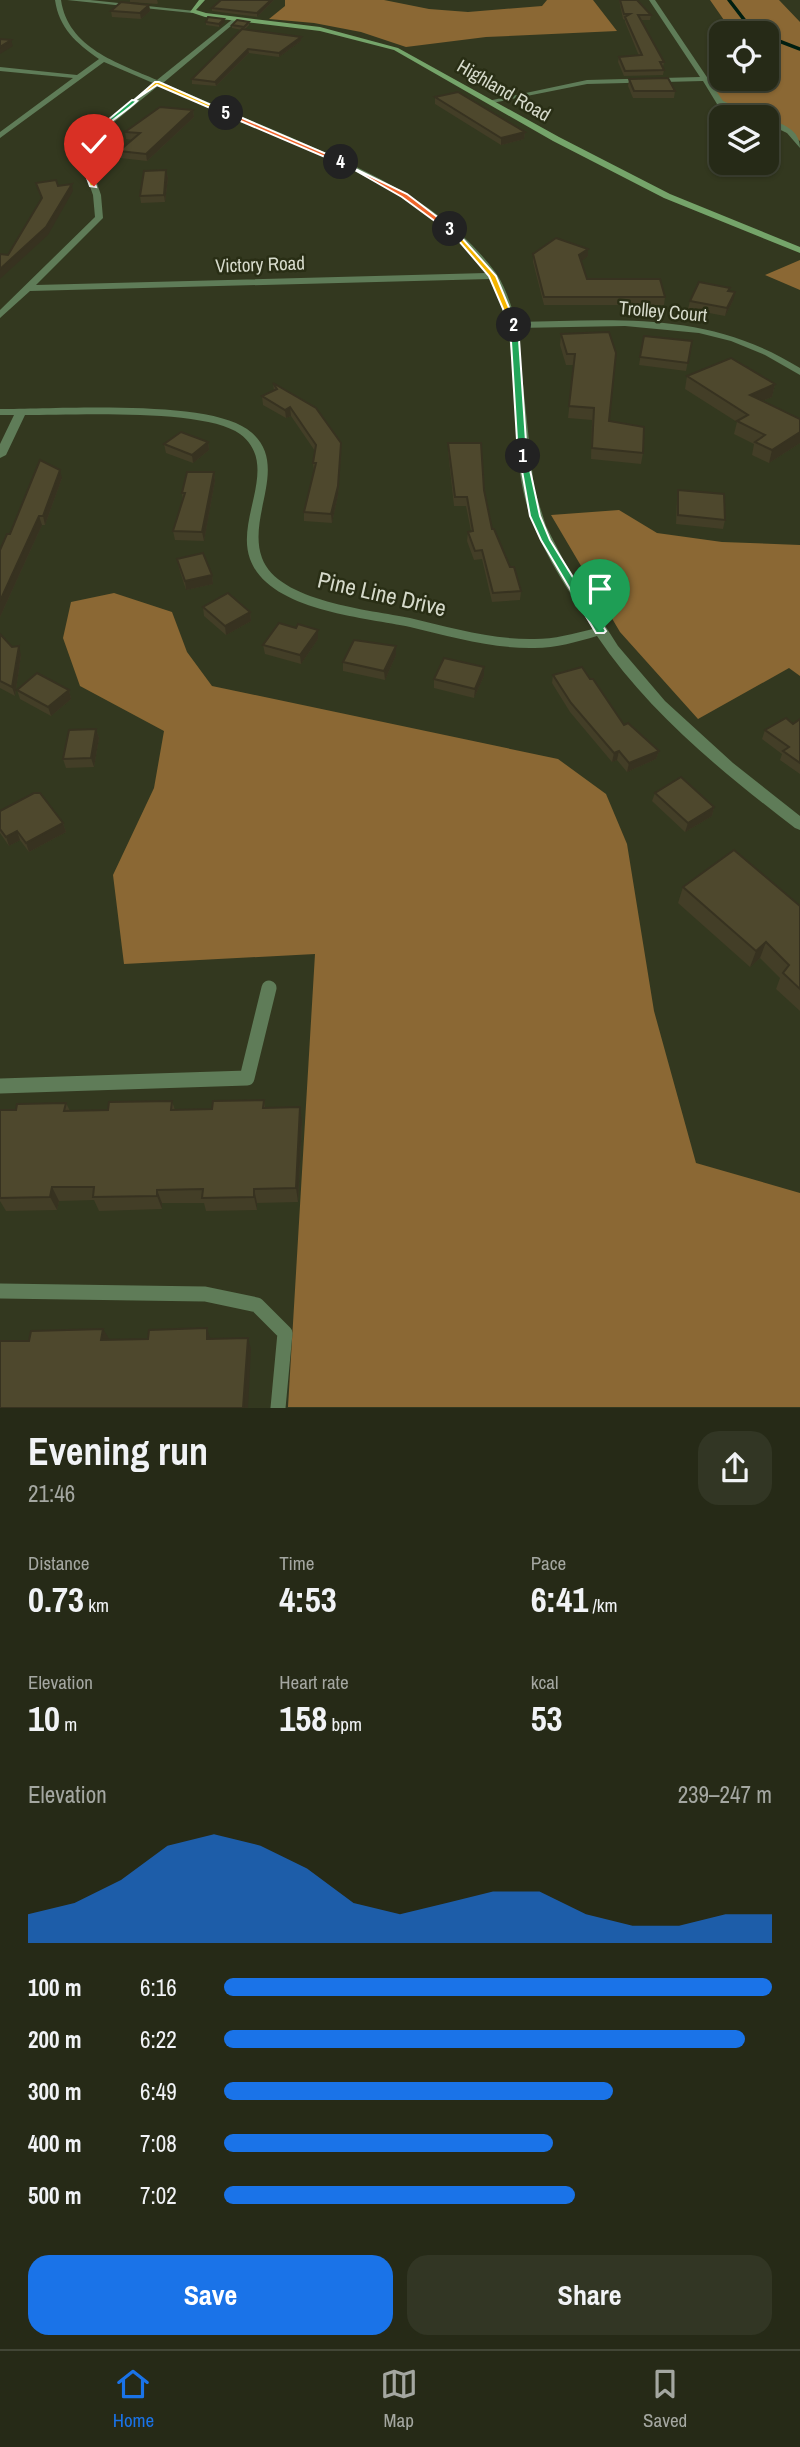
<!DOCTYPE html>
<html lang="en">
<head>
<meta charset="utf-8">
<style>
  :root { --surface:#262a17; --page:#323624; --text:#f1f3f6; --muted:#a4a7a1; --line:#424636; --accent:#1a73e8 }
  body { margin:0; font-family:"Archivo Narrow",sans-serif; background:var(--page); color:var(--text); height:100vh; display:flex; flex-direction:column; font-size:26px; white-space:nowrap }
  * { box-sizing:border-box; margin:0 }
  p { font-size:23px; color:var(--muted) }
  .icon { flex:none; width:38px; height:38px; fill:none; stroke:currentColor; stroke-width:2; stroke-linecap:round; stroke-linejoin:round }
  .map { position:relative; height:1408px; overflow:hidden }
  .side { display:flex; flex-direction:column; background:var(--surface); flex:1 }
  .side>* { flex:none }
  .tools { position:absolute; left:709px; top:21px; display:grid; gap:14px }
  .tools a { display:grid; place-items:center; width:70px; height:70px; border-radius:14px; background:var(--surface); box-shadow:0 2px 5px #0004,0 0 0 2px var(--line); font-size:35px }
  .pin { position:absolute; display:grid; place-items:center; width:60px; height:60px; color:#fff; margin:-72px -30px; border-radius:50% 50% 50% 0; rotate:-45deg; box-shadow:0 0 7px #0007 }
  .pin .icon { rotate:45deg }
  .km { position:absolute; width:35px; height:35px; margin:-18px; border-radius:50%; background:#222; color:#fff; font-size:19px; line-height:35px; text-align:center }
  .round { display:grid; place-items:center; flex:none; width:74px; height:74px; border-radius:21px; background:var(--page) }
  .headline { display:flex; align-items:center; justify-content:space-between; height:119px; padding:0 28px }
  h1 { font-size:38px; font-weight:800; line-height:52px }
  .stats { display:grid; grid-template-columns:repeat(3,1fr); gap:10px; height:119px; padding:7px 28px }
  .stats div { display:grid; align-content:center }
  .stats b { font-size:35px; font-weight:800 }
  .stats small { font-size:19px; font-weight:400 }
  .stats p { font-size:19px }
  .chart { height:196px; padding:14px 28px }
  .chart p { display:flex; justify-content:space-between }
  .chart svg { width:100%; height:126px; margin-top:7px; fill:var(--accent); opacity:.7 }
  .cta { display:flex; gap:14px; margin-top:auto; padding:14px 28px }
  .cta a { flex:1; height:80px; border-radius:21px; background:var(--accent); color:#fff; font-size:28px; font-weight:800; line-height:80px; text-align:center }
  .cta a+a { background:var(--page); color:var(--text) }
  ul { padding:0 28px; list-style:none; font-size:23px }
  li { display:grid; grid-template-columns:112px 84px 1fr; align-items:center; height:52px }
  li i { height:18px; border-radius:9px; background:var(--accent) }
  .tabs { display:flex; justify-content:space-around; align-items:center; height:98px; border-top:2px solid var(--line); background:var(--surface); font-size:19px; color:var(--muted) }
  .tabs a { display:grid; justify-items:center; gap:4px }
  .tabs .selected { color:var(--accent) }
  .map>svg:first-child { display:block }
</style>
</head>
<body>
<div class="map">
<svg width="800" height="1408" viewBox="0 0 800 1408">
  <rect width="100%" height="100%" fill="#33381f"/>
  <g fill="#8b6834">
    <path d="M285,0H384L429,9L468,12L542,6L547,0H593L617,31L486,37L406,47L361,32L314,23L269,19L285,6Z"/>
    <path d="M710,0H779L800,22V141L767,120L766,117L728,107L708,86H769L764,79H766V33H733Z"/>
    <path d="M800,260V290L765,275Z"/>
    <path d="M619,510L657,533L722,542L800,545V676L789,668L698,719L620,632L551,515Z"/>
    <path d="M114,593L172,612L187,652L212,686L558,759L606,794L627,844L654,1011L696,1163L800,1193V1407H288L315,954L124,964L113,875L154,788L164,731L80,686L63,638L71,602Z"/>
  </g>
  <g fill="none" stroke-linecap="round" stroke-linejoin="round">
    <g stroke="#001f11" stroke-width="3.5">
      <path d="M729,0L749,26L761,33"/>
      <path d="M766,36L800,49"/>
    </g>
    <g stroke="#5f7c58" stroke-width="15">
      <path d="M0,1086L247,1078L269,988"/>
      <path d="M0,1291L205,1294L257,1305L285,1333L278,1408"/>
    </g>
    <g fill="#5f7c58" fill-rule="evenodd">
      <path d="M55,0H61C68,48 118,63 157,80L234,18H238V20L163,83C205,101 247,119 290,137C366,170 445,204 496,273C506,288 511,305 516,322C620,320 708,311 800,368V375L765,355L731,341L699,333L625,326L517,328L534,488L546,526L564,561L618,646L665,701L733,763L800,816V830L795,828C722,772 649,713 597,636C576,642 553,649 530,648C489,648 449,636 410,627C364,617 269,611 250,559C235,518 281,465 240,434C206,408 71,415 25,415L6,455L0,458V444L14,415H0V409C54,409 206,399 247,429C293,462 246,515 262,558C278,602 371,610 410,618C449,627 489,639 530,639C551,640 572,634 593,629C566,586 533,540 523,490C509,419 524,345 490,279L30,291L0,318V310L95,217L93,195L78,152L84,140L153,83L104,62L0,138V132L73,78L0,71V67L77,75L99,59C76,43 59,28 55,0ZM158,86C250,126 365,164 442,226C459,240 473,257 486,273L36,285L103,218L101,195L86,152L91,141Z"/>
      <path d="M67,0H90L195,11L192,13Z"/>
      <path d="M649,0H655L723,101L761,117H752L717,104L703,81L587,84L492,103L488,101L587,80L700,77Z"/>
      <path d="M766,118C782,124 800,129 800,148L787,133L766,123Z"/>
    </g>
    <path fill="#75a46a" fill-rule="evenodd" d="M199,0H205L196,10L206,13L320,27L398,48L559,137L670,194L800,247V253L664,198L553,141L394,50L320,31L205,17L190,12Z"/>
  </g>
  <g fill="#433e27">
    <path d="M130,0H157L158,3L157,4L130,2Z"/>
    <path d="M274,0L257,17L212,11V8Z"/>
    <path d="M619,0H637L651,15L650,20H641L664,62L663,67H662L664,70L663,75L624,76L618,62L619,57L639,56L625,22V20L623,19Z"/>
    <path d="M149,5L150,11L141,19L112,17L111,11Z"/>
    <path d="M206,22H225L219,27L206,25Z"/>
    <path d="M249,22V25L244,30L301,41L279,57L249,53L216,86L192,84V79L242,30L232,28V25Z"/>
    <path d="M629,79L675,91L674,98H633L628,86Z"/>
    <path d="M435,97L525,132L524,139L501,145L435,104Z"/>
    <path d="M193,110L194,117L147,161L120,158L119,151L133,140L126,139L125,132Z"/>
    <path d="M166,170L168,178L165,202L141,203L140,196Z"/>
    <path d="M533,254L588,256L581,261L587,279L665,297L664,305H544L533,262Z"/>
    <path d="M729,291L733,301L725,316L688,309L690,301Z"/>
    <path d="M609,332V421L643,453L641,464L591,459L592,420L568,418L574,365H566L560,345L561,334Z"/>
    <path d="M644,336L692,341L686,371L639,365Z"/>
    <path d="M687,376L775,384L772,397L762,401L800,419V443L769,463L752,455L754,444L734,434L737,422L685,389Z"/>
    <path d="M273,383L341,452L338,495L332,523L304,521V512L314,471L313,463L315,451L291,416L286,418L263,405L262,396L274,391Z"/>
    <path d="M208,442L209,450L193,463L166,453L164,444Z"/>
    <path d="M448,443L484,490L492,529L521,591L520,600L492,602L482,559L474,560L467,541L468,532L471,531L466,506H454L448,451Z"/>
    <path d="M214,472L215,481L204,541L175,540L173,531L183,500L182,493Z"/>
    <path d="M62,478L45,525H42L0,617V550L10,534Z"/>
    <path d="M678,490L725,520L723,529L676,524L677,499Z"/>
    <path d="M177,559L212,575L213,584L186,590L179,568Z"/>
    <path d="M203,607L250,612L251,621L226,635L204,616Z"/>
    <path d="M296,628L318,630V639L301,664L265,654L263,645Z"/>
    <path d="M0,634L21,655L15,696L0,688Z"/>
    <path d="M396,655L385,680L343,671V662Z"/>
    <path d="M553,675L659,751L656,759L627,772L617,760L612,762L570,712L552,683Z"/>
    <path d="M484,676L474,698L434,688V679Z"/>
    <path d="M17,690H69L71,699L51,716L20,699Z"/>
    <path d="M800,719V774L780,760L782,754L762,739L765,730L793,724Z"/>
    <path d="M96,729L99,738L94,767L66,768L63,759Z"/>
    <path d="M655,793L714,807L712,816L685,832L652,801Z"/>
    <path d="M0,811L63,823L66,832L29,852L20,840L9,846L0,833Z"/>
    <path d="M683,887L800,906V1011L776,989L780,978L760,958L750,967L678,903Z"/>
    <path d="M264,1100L265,1108L302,1122L298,1202L257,1203V1210L206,1211L204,1203H162V1209L99,1211L94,1200L59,1201L57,1210L6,1211L0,1201V1110H16L66,1103L70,1111L108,1110L172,1101L175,1110L212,1109Z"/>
  </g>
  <g fill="#373220">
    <path d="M271,0H274L257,17V13Z"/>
    <path d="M149,5L150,11L141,19L140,13Z"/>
    <path d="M224,19L225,22L219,27V24Z"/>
    <path d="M301,37V41L279,57V53Z"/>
    <path d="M11,40L13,46L0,54V47Z"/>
    <path d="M248,49L249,53L216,86L215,82Z"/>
    <path d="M193,110L194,117L147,161L146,154Z"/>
    <path d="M525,132L524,139L501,145V138Z"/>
    <path d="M166,170L168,178L165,202L164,195Z"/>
    <path d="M72,184L73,191L48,235L0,279V269Z"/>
    <path d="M588,249V256L579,263V255Z"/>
    <path d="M735,292L733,301L725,316L727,308Z"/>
    <path d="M775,384L772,397L747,407L750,395Z"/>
    <path d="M290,407L291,416L286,418L285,410Z"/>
    <path d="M800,432V443L769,463L772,450Z"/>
    <path d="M208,442L209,450L193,463L192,455Z"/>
    <path d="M341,443L338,495L332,523L331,514Z"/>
    <path d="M60,470L62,478L45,525L43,516Z"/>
    <path d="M214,472L215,481L204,541L202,532Z"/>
    <path d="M39,516L42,525L0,617V601Z"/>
    <path d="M212,575L213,584L186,590L185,581Z"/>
    <path d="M250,612L251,621L226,635L225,626Z"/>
    <path d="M318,630V639L301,664L300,655Z"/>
    <path d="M19,646L21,655L15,696L12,687Z"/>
    <path d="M396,646V655L385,680L384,671Z"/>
    <path d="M484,667V676L474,698L475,689Z"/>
    <path d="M69,690L71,699L51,716L48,707Z"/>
    <path d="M96,729L99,738L94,767L91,758Z"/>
    <path d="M619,751L617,760L612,762L614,753Z"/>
    <path d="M659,751L656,759L627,772L629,763Z"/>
    <path d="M714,807L712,816L685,832L688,823Z"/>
    <path d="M63,823L66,832L29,852L26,843Z"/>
    <path d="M17,831L20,840L9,846L6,837Z"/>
    <path d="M766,942L760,958L750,967L756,951Z"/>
    <path d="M300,1107L302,1122L298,1202L296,1188Z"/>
    <path d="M52,1187L59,1201L57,1210L50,1197Z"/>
    <path d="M254,1189L257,1203V1210L254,1197Z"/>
    <path d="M157,1190L162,1203V1209L157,1196Z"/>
    <path d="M207,1328L211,1340L207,1339Z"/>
    <path d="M103,1329L110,1340H101Z"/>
    <path d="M248,1338L251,1349L248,1408H243Z"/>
  </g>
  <g fill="#4e482d" stroke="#373220" stroke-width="2">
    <path d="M221,0H271L257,13L212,8Z"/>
    <path d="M620,0H637L651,15H638L664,62H660L664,70L625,71L619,57L642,55L625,17L630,14H624Z"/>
    <path d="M121,2L149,5L140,13L111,11Z"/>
    <path d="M208,17L224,19L219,24L206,22Z"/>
    <path d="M237,20L249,22L244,27L232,25Z"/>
    <path d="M242,29L301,37L279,53L248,49L215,82L192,79Z"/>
    <path d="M0,39L11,40L0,47Z"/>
    <path d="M668,78L675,91H634L629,79Z"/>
    <path d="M458,92L525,132L501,138L435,97Z"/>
    <path d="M160,107L193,110L146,154L119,151L140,133L125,132Z"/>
    <path d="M166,170L164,195L140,196L144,171Z"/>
    <path d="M56,180L58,186L72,184L46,227L0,269V254L8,255L42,198L36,183Z"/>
    <path d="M556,238L588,249L579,255L587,279H660L665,297H544L533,254Z"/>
    <path d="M699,282L730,288L728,291L735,292L727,308L690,301Z"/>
    <path d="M609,332L616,353L609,421L644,427L643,453L592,448L594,408L569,406L575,354H567L561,334Z"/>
    <path d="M644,336L692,341L688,363L640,357Z"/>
    <path d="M731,358L775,384L750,395L800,419V432L772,450L755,442L765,435L737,421L748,415L687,376Z"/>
    <path d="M273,383L316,408L341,443L338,486L331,514L304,512L316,463H313L316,445L290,407L285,410L262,396L277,389Z"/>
    <path d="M181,432L208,442L192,455L164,444Z"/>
    <path d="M448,443H481L484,490L492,529H494L510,567H514L521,591L493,593L482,550L475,551L468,532L473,531L467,497H455Z"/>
    <path d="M40,460L60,470L43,516H39L0,601V550L7,534H10Z"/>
    <path d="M187,472H214L202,532L173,531L185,493H182Z"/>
    <path d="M678,490L724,494L725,520L678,515Z"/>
    <path d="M203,553L212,575L185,581L177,559Z"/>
    <path d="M228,593L250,612L225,626L203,607Z"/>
    <path d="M279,623L296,628L298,624L318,630L300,655L263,645Z"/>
    <path d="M0,634L12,647L19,646L12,687L0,681Z"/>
    <path d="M354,640L396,646L384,671L343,662Z"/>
    <path d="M444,658L484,667L475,689L434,679Z"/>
    <path d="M582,667L590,679H593L624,725L628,723L659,751L629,763L619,751L614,753L571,703L553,675Z"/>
    <path d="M37,673L69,690L48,707L17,690Z"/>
    <path d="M786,718L793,724L800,719V763L783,751L789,747L765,730Z"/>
    <path d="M96,729L91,758L63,759L69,730Z"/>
    <path d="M681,777L714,807L688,823L655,793Z"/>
    <path d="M34,793H40L63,823L26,843L17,831L6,837L0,829V811Z"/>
    <path d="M734,850L800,906V989L783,973L789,965L766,942L756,951L683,887Z"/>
    <path d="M264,1100L263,1108L300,1107L296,1188L254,1189V1197L202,1198L203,1189L157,1190V1196L93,1197L94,1187H52L50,1197L0,1198V1110H16L17,1104L66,1103L64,1111L108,1110L109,1102L172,1101L171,1110L212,1109L213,1101Z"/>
    <path d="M207,1328V1339L248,1338L243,1408H0V1341H29L31,1331L103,1329L101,1340L148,1339L149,1330Z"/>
  </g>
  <path fill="#22a559" stroke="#fff" stroke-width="2" d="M519,454L527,456L540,516L550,540L606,631L604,633H596L541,540L530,516Z"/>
  <path fill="#22a559" stroke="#fff" stroke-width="2" d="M514,323L518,325L527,456L523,459L518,456L510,325Z"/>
  <path fill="#f5b400" stroke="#fff" stroke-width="2" d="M447,227H452L496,276L517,327L510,325L489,276Z"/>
  <path fill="#f0652b" stroke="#fff" stroke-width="2" d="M339,161L407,194L453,229L447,230L402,197Z"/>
  <path fill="#f0652b" stroke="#fff" stroke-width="2" d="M226,111L343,161L344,162L339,163L224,114Z"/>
  <path fill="#f5b400" stroke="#fff" stroke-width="2" d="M155,82H159L229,113L224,114L157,85L132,102Z"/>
  <path fill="#22a559" stroke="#fff" stroke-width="2" d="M132,100L137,101C116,121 81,134 89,167L84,168L79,152L85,139Z"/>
  <path fill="#f5b400" stroke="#fff" stroke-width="2" d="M86,165L89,167L96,187L90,186L83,167Z"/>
  <g text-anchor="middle" stroke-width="5" stroke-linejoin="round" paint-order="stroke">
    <g font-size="19" fill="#d6dacb" stroke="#292e15">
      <text transform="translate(504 90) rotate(30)" y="7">Highland Road</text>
      <text transform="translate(260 264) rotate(-2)" y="7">Victory Road</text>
      <text transform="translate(663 311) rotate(5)" y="7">Trolley Court</text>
    </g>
    <g font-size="23" fill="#d6dacb" stroke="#292e15">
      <text transform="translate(382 594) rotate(13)" y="8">Pine Line Drive</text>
    </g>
  </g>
</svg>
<div class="tools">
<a><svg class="icon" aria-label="locate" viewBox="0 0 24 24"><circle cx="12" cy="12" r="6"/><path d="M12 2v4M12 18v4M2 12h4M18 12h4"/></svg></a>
<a><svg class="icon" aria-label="layers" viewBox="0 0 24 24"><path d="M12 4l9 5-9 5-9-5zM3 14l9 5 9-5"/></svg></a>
</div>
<div class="pin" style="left:600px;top:631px;background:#1e9e55"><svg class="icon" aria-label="arrive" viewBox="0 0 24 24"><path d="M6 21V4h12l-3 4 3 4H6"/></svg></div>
<div class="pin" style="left:94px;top:186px;background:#d93025"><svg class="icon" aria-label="check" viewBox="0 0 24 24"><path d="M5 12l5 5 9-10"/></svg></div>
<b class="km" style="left:523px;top:456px">1</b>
<b class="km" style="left:514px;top:325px">2</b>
<b class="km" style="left:450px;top:229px">3</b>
<b class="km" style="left:341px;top:162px">4</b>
<b class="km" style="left:226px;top:113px">5</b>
</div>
<section class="side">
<div class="headline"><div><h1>Evening run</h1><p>21:46</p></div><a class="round"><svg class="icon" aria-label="share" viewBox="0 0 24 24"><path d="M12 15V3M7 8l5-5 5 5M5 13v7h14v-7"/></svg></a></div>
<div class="stats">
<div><p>Distance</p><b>0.73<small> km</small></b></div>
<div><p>Time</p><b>4:53</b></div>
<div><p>Pace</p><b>6:41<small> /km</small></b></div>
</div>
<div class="stats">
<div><p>Elevation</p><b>10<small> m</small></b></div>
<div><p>Heart rate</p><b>158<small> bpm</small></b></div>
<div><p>kcal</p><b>53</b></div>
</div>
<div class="chart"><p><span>Elevation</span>239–247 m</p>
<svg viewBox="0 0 160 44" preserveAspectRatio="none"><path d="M0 44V34L10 30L20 22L30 10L40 6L50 10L60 18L70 30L80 34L90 30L100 26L110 26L120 34L130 38L140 38L150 34L160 34V44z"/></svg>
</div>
<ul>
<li><b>100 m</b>6:16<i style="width:100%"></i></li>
<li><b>200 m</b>6:22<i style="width:95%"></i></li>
<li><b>300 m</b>6:49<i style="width:71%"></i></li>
<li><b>400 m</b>7:08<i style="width:60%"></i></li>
<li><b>500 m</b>7:02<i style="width:64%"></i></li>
</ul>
<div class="cta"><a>Save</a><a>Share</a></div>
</section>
<nav class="tabs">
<a class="selected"><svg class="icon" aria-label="home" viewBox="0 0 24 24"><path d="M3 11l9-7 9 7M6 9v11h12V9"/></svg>Home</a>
<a><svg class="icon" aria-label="map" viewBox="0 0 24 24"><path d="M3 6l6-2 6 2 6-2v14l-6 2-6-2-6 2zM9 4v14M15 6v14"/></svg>Map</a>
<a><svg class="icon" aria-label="saved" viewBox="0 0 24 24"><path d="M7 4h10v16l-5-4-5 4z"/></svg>Saved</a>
</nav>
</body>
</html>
